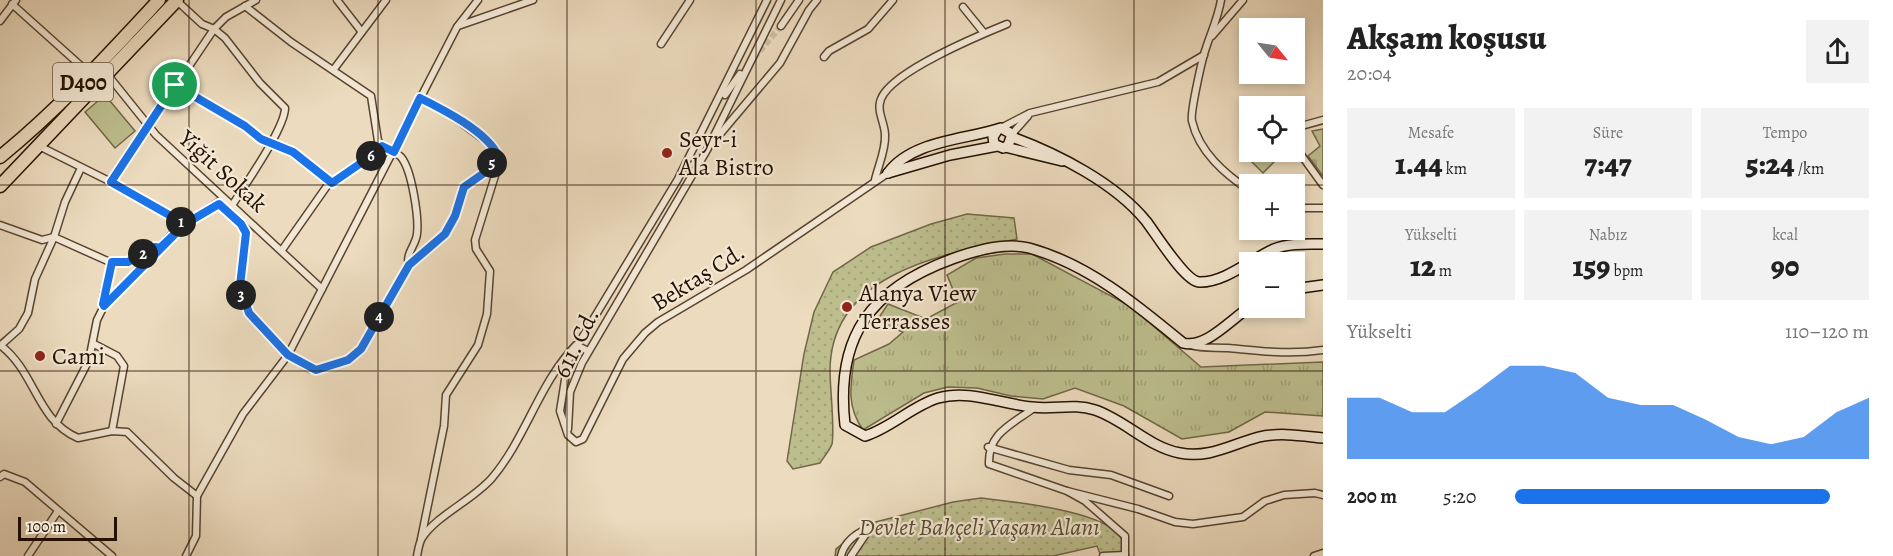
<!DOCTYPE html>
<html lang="tr">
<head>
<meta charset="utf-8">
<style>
  :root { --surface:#fff; --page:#f2f2f2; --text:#222; --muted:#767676; --accent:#1a73e8 }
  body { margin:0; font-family:Alegreya,serif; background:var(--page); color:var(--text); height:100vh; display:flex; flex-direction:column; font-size:22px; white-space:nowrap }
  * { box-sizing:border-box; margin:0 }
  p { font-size:20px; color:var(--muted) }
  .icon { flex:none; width:33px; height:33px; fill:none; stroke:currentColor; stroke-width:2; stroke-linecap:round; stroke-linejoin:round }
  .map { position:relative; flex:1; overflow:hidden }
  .details { display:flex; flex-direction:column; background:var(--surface); width:570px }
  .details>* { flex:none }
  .needle { width:39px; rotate:120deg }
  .fabs { position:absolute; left:1239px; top:18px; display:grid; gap:12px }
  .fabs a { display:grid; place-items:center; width:66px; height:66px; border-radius:0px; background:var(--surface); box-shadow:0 3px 9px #0003; font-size:30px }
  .scale { position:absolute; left:18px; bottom:15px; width:99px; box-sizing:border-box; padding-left:6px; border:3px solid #251100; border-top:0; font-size:16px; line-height:21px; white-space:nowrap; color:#251100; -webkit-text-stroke:4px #f3e8d5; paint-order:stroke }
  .pin { position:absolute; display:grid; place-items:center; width:51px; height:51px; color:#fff; margin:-26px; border:3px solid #fff; border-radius:50%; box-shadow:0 2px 6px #0007 }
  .km { position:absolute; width:30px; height:30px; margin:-15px; border-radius:50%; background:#222; color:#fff; font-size:16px; line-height:30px; text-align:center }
  .round { display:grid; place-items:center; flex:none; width:63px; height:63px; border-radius:0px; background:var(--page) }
  .overview { display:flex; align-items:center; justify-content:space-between; height:102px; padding:0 24px }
  h1 { font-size:33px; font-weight:800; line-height:45px }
  .metrics { display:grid; grid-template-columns:repeat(3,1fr); gap:9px; height:102px; padding:6px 24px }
  .metrics div { display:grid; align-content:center; border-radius:0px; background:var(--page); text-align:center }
  .metrics b { font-size:30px; font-weight:800 }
  .metrics small { font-size:16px; font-weight:400 }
  .metrics p { font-size:16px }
  .chart { height:168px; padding:12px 24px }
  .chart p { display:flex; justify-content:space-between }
  .chart svg { width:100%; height:108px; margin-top:6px; fill:var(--accent); opacity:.7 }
  ul { padding:0 24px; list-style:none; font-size:20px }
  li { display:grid; grid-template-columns:96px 72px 1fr; align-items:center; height:45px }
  li i { height:15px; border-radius:8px; background:var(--accent) }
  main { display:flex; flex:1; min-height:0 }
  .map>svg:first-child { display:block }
</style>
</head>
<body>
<main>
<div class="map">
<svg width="1323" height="556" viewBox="0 0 1323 556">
  <defs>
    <pattern id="grass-tufts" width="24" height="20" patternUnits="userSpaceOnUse" patternTransform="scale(1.5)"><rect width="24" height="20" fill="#bdbe8e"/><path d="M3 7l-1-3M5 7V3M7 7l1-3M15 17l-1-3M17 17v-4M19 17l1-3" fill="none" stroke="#a2a279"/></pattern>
    <pattern id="cemetery-stones" width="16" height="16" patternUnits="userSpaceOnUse" patternTransform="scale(1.5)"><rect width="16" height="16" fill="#bdbe8e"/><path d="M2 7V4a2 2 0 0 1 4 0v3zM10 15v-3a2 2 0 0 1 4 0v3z" fill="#a2a279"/></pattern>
    <pattern id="park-dots" width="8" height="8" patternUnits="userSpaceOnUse" patternTransform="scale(1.5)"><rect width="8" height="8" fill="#bdbe8e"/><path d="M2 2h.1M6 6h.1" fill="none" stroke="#a2a279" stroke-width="1.8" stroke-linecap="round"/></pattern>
  </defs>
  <rect width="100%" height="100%" fill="#ecdbbe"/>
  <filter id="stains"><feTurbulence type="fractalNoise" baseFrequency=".00333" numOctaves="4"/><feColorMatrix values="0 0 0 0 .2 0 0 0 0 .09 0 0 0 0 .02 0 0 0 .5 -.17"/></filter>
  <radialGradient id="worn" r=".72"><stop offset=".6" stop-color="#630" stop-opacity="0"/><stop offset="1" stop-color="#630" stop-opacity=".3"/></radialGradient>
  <path fill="url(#grass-tufts)" stroke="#716847" stroke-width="1.5" d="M1005,254H1032L1130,306L1201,367L1323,362V416L1265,412L1229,432L1182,439L1124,406L1075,388L1043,399L1011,396L977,388L948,387L924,393L863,430C847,407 850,388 854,360L889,344L903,332L876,322L888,304L926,319L958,302L947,275L976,258Z"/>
  <path fill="url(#cemetery-stones)" stroke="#716847" stroke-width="1.5" d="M1323,129V176L1308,156L1320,146L1312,131Z"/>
  <g fill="url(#park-dots)" stroke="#716847" stroke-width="1.5">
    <path d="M967,214L1014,218L1017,239C943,254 830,273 830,371C830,388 835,430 832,444C830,450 823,458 820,463L793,469L787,461L804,354L814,312L833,272L871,247L931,224Z"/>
    <path d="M981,498C1015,502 1094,510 1118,533C1124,539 1123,549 1123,556H1101L1097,546L1053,556H835L836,549L868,524L953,502Z"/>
  </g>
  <g fill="#bdbe8e" stroke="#716847" stroke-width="1.5">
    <path d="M105,95L135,131L115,148L85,112Z"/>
    <path d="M1251,152H1263L1274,162L1263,173L1246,156Z"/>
  </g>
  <path fill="#9abab7" stroke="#6b766e" stroke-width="1.5" d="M1031,523L1037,526L982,535L965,527L950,526L932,531L918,540C938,518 961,525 986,533L1004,526L1020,528Z"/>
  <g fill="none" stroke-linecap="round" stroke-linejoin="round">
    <path stroke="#cebda2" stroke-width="6" stroke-dasharray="6 3" stroke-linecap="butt" d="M754,58L781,26"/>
    <defs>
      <g id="street">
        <path d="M337,0L361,31"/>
        <path d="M767,0L678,179L568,361L560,411L568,435L576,442L583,439L623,359L645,333L658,322L746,270L888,173"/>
        <path d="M1221,0C1218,18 1211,32 1206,48C1202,59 1190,113 1192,121C1199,152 1225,174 1250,191"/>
        <path d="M177,1L202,24L214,29L226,17L256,0"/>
        <path d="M12,4L90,74"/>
        <path d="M245,6L291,42L371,96L378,141C384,149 394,150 401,157C412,170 419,218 417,234C416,245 405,254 409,265"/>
        <path d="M963,7L984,33"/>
        <path d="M0,21L16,0"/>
        <path d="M458,26L533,0"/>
        <path d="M781,26L799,0"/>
        <path d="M1212,36L1243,0"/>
        <path d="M661,44L690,0"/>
        <path d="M824,57L829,51L868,29L893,0"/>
        <path d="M334,69L386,0"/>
        <path d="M107,74L156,135L322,289"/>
        <path d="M175,85L239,122L261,139L293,152L332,183"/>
        <path d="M725,95L740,74"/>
        <path d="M420,98L443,109L491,145L496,150L499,163L475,240L476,249L490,271L487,314L478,345L446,395L444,426L421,539"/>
        <path d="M1001,128L1030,113L1158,82L1204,55"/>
        <path d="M1294,128L1323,120"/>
        <path d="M1012,134L1028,116"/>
        <path d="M715,140L780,63L809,10L817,0"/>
        <path d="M1294,145L1323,185"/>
        <path d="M39,146L111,182L185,224"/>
        <path d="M875,180C878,166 886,150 885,135C885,123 876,111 881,99C891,72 980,35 1007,24"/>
        <path d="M111,182L214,29L225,38L260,83L285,108C285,128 245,185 233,204"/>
        <path d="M219,204L241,224L246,233L240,286L249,313L288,355L310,369L323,368L348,360L361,349L409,265L445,234L455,216L464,187L481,176L498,156"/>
        <path d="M1294,208H1323"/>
        <path d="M0,225L42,240L54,237L112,263L128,262L159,248"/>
        <path d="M282,250L327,186L377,152L382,146"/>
        <path d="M104,306C99,295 112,276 112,263"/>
        <path d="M94,344L117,356L124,366L112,431"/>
        <path d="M0,345C36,372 36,420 78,438L112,431L127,432L174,478L197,496"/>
        <path d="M1,345L19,329L28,313L35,279L54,237L65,202L81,168"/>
        <path d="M1190,345C1203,349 1215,347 1228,348C1261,351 1290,355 1323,350"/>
        <path d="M1034,408C1011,425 988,433 989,464L1067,491L1085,501L1125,536V556"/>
        <path d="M56,424L89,360L97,320L104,306L172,234L220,201"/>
        <path d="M568,429L570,392L582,363L707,150L781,0"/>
        <path d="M988,447L1069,470L1111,475L1169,496"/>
        <path d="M0,477L4,474L25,482L112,556"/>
        <path d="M1067,491L1138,509L1175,522L1193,524L1243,517L1265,501L1284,495L1315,493L1323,495"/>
        <path d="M28,556L58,511"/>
        <path d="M186,556L196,536L197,496L243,414L288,355L457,27L478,0"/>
        <path d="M417,556C418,551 419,543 422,538C437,515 473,500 492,478C526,438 539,383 576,345L588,351"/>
        <path d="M841,556C844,542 857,532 870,528L851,556"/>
        <path d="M1103,556L1125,555"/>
        <path d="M1314,556L1323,553"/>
      </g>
      <g id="secondary">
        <path d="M1012,137C1058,154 1115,183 1146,221C1156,234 1185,281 1199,282C1225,283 1251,259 1274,249C1289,243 1306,244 1323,244"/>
        <path d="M1005,147L1062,161"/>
        <path d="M888,173C912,140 966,140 1001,128L1012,134L1008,146L1003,148L994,144L993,137L998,129"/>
        <path d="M888,173L950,155L997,146"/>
        <path d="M1294,289L1323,285"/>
        <path d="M1250,307C1231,319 1206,349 1183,343C1137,305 1088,264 1029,248C1005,242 974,251 952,259C870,289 835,337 845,425L865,436C891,428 912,406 938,398C969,389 1001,404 1032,407C1054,410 1073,403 1095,410C1125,420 1148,447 1180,453C1209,459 1232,444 1259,437C1280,432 1303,436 1323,438"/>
      </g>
      <g id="highway">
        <path d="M0,157C58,110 108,55 159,0"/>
        <path d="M0,186L177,0"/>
      </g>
    </defs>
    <use href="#street" stroke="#574430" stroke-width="9"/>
    <use href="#secondary" stroke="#251100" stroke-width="12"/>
    <use href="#highway" stroke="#251100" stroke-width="15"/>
    <use href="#street" stroke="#f3e8d5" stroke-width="6"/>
    <use href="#secondary" stroke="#f3e8d5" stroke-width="9"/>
    <use href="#highway" stroke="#ecdbbe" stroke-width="12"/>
  </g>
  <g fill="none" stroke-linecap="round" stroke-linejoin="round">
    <defs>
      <path id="route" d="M175,85L111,182L185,224L104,306L103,304L112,262H128L155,247L160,248L185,224L219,204L241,224L246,233L240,286L249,313L288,355L316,370L348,360L361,349L409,265L445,234L455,216L464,187L484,173L498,156C488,132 442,109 420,98L394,152L382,146L377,152L332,183L293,152L261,139L245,126L175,85"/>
    </defs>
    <use href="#route" stroke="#fff" stroke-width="12"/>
    <use href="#route" stroke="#1a73e8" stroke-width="8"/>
  </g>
  <path fill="none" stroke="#251100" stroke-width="1.5" stroke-opacity="0.55" d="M189,0V556M378,0V556M567,0V556M756,0V556M945,0V556M1134,0V556M0,185H1250M1294,185H1323M0,371H1323"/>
  <g fill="#8f2418" stroke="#f3e8d5" stroke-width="2">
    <circle cx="667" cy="153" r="6"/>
    <circle cx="847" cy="307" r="6"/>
    <circle cx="40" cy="356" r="6"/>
  </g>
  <g text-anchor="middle" stroke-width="4.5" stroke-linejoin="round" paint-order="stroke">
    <rect fill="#f3e8d5" stroke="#635240" stroke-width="1.5" x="53" y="63" width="60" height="38" rx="4.5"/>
    <g font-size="22" font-weight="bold" fill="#251100">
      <text x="83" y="90">D400</text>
    </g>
    <g font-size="24" fill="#251100" stroke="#f3e8d5" text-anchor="start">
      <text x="679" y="147">Seyr-i<tspan x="679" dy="28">Ala Bistro</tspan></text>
      <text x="859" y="301">Alanya View<tspan x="859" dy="28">Terrasses</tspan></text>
      <text x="52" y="364">Cami</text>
    </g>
    <g font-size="24" fill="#251100" stroke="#f3e8d5">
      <text transform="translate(223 171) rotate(42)" y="8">Yiğit Sokak</text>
      <text transform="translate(698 277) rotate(-32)" y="8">Bektaş Cd.</text>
      <text transform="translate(576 343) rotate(-64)" y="8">611. Cd.</text>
    </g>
    <g font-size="24" font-style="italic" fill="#5a4e32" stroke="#f3e8d5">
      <text x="979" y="535">Devlet Bahçeli Yaşam Alanı</text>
    </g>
  </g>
  <rect width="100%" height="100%" filter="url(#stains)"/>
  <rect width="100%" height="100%" fill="url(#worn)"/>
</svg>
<div class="fabs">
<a><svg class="needle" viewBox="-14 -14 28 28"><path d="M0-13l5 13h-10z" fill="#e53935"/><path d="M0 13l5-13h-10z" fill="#767676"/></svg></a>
<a><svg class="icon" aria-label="locate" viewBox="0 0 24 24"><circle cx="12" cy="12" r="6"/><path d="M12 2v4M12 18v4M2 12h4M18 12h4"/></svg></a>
<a>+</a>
<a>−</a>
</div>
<div class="scale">100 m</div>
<div class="pin" style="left:175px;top:85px;background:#1e9e55"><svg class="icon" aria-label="arrive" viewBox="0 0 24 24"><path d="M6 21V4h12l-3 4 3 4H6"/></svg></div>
<b class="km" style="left:181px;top:222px">1</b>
<b class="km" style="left:143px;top:254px">2</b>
<b class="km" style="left:241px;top:295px">3</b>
<b class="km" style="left:379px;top:317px">4</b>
<b class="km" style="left:492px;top:163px">5</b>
<b class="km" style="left:371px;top:156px">6</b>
</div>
<section class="details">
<div class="overview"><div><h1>Akşam koşusu</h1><p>20:04</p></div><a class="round"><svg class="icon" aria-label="share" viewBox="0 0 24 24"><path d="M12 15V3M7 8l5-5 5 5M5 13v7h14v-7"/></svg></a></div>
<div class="metrics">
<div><p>Mesafe</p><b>1.44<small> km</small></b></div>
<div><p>Süre</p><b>7:47</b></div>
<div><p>Tempo</p><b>5:24<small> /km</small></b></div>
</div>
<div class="metrics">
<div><p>Yükselti</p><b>12<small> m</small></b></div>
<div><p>Nabız</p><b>159<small> bpm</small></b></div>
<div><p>kcal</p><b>90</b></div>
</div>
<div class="chart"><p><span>Yükselti</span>110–120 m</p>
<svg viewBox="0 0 160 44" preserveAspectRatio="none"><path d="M0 44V19L10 19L20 25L30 25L40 16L50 6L60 6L70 9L80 19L90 22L100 22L110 28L120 35L130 38L140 35L150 25L160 19V44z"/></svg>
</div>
<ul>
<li><b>200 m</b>5:20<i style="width:89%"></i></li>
</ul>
</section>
</main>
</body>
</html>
